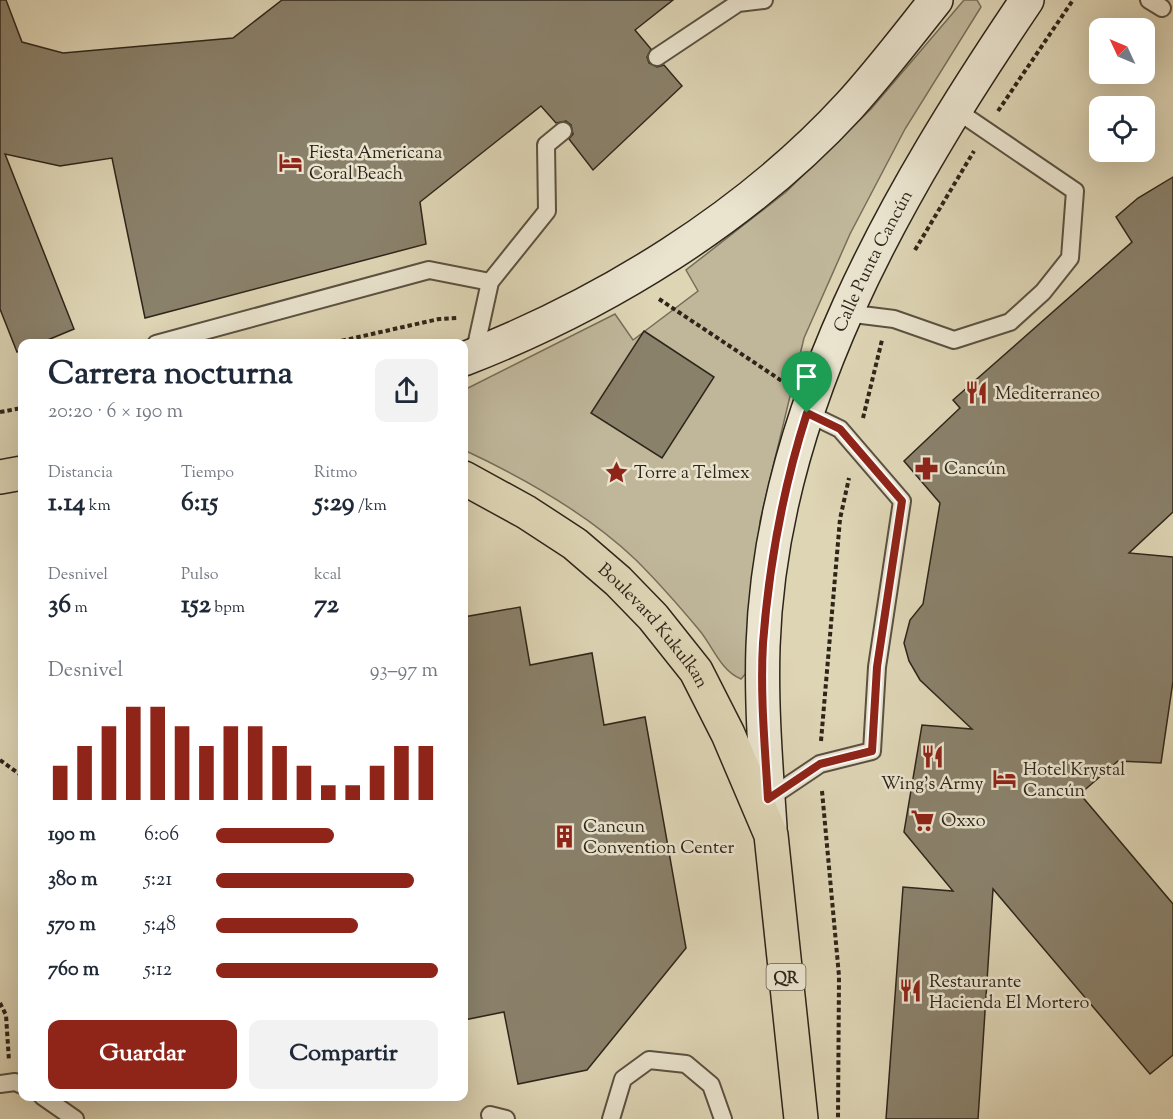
<!DOCTYPE html>
<html lang="es">
<head>
<meta charset="utf-8">
<style>
  :root { --surface:#fff; --page:#f2f2f3; --text:#1f2937; --muted:#747a83; --accent:#8f2418 }
  body { margin:0; font-family:"Sorts Mill Goudy",serif; background:var(--page); color:var(--text); height:100vh; display:flex; flex-direction:column; font-size:22px; white-space:nowrap }
  * { box-sizing:border-box; margin:0 }
  p { font-size:20px; color:var(--muted) }
  .icon { flex:none; width:33px; height:33px; fill:none; stroke:currentColor; stroke-width:2; stroke-linecap:round; stroke-linejoin:round }
  .map { position:relative; flex:1; overflow:hidden }
  .side { position:absolute; left:18px; top:339px; width:450px; height:762px; display:flex; flex-direction:column; background:var(--surface); border-radius:12px; box-shadow:0 6px 24px #0002 }
  .side>* { flex:none }
  .needle { width:39px; rotate:314deg }
  .fabs { position:absolute; left:1089px; top:18px; display:grid; gap:12px }
  .fabs a { display:grid; place-items:center; width:66px; height:66px; border-radius:12px; background:var(--surface); box-shadow:0 6px 24px #0002; font-size:30px }
  .pin { position:absolute; display:grid; place-items:center; width:51px; height:51px; color:#fff; margin:-62px -26px; border-radius:50% 50% 50% 0; rotate:-45deg; box-shadow:0 0 6px #0007 }
  .pin .icon { rotate:45deg }
  .round { display:grid; place-items:center; flex:none; width:63px; height:63px; border-radius:12px; background:var(--page) }
  .overview { display:flex; align-items:center; justify-content:space-between; height:102px; padding:0 30px }
  h1 { font-size:33px; font-weight:700; line-height:45px }
  .stats { display:grid; grid-template-columns:repeat(3,1fr); gap:9px; height:102px; padding:6px 30px }
  .stats div { display:grid; align-content:center }
  .stats b { font-size:26px; font-weight:700 }
  .stats small { font-size:16px; font-weight:400 }
  .stats p { font-size:16px }
  .chart { height:168px; padding:12px 30px }
  .chart p { display:flex; justify-content:space-between }
  .chart svg { width:100%; height:108px; margin-top:6px; stroke:var(--accent); stroke-width:6 }
  .button { display:flex; gap:12px; margin-top:auto; padding:12px 30px }
  .button a { flex:1; height:69px; border-radius:12px; background:var(--accent); color:#fff; font-size:24px; font-weight:700; line-height:69px; text-align:center }
  .button a+a { background:var(--page); color:var(--text) }
  ul { padding:0 30px; list-style:none; font-size:20px }
  li { display:grid; grid-template-columns:96px 72px 1fr; align-items:center; height:45px }
  li i { height:15px; border-radius:8px; background:var(--accent) }
  .map>svg:first-child { display:block }
</style>
</head>
<body>
<div class="map">
<svg width="1173" height="1119" viewBox="0 0 1173 1119">
  <rect width="100%" height="100%" fill="#ded5b5"/>
  <filter id="stains"><feTurbulence type="fractalNoise" baseFrequency=".00333" numOctaves="4"/><feColorMatrix values="0 0 0 0 .2 0 0 0 0 .09 0 0 0 0 .02 0 0 0 .5 -.17"/></filter>
  <radialGradient id="worn" r=".72"><stop offset=".6" stop-color="#630" stop-opacity="0"/><stop offset="1" stop-color="#630" stop-opacity=".3"/></radialGradient>
  <path fill="#c0b79b" stroke="#776e5a" stroke-width="1.5" d="M964,0H977L981,7L905,129L850,234L804,338L760,521L748,671L741,679C721,671 713,647 700,631C680,607 659,583 636,560C588,514 524,478 464,450V390L615,314L633,340L698,291L686,270L786,192L871,109Z"/>
  <g fill="#8a816b" stroke="#2e251a" stroke-width="1.5">
    <path d="M0,0H6L22,42L63,53L233,38L282,0H673L635,30L651,49L647,57L649,63L657,67L664,65L682,86L593,170L569,139L573,134L571,125L566,121L556,123L541,106L420,202L426,244L145,318L112,158L60,166L5,154L74,329L38,344H22V350L17,352L0,309Z"/>
    <path d="M1173,177V512L1129,553L1173,557V681L1161,763L1118,761L1080,794L1173,904V1055L1150,1074L993,889L978,1119H886L903,887L953,891L904,832L922,725L972,729L920,680L909,661L904,643L910,620L923,604L940,503L904,461L960,408L953,400L1132,242L1116,217L1138,198Z"/>
    <path d="M644,331L714,377L662,458L591,413Z"/>
    <path d="M520,607L530,665L592,653L604,725L645,717L686,948L587,1070L518,1084L504,1012L464,1020V617Z"/>
  </g>
  <g fill="none" stroke-linecap="round" stroke-linejoin="round">
    <defs>
      <g id="lane">
        <path d="M1149,0L1162,8"/>
        <path d="M657,57L738,3L764,0"/>
        <path d="M846,313L894,319L954,340L1010,322L1043,292L1070,258L1075,191L956,110"/>
        <path d="M156,344L429,270L490,282"/>
        <path d="M474,355L490,282L547,211L546,145L563,131"/>
        <path d="M768,799L820,764L872,751L877,667L902,501L840,429L807,413"/>
        <path d="M0,1084L15,1082L22,1085"/>
        <path d="M42,1096L75,1119"/>
        <path d="M490,1115L506,1119"/>
        <path d="M611,1119L623,1079L649,1060L686,1064L711,1085L723,1119"/>
      </g>
      <g id="secondary">
        <path d="M464,359C605,304 746,218 849,106C880,72 908,35 936,0"/>
        <path id="s1" d="M770,827C766,767 761,706 763,646C771,408 897,192 1027,0"/>
      </g>
      <g id="primary">
        <path d="M0,477L22,473"/>
        <path id="s2" d="M464,478L526,512L575,544L618,581L653,617L696,671L728,734L771,835L801,1119"/>
      </g>
    </defs>
    <use href="#lane" stroke="#5a5141" stroke-width="20"/>
    <use href="#secondary" stroke="#2e251a" stroke-width="36"/>
    <use href="#primary" stroke="#2e251a" stroke-width="36"/>
    <g stroke="#2e251a" stroke-width="4" stroke-dasharray="4.5 3" stroke-linecap="butt">
      <path d="M998,111L1073,0"/>
      <path d="M915,250L974,151"/>
      <path d="M659,299L785,383"/>
      <path d="M327,344L439,319L458,318"/>
      <path d="M0,412L22,408"/>
      <path d="M863,418L882,340"/>
      <path d="M821,741L840,519L849,478"/>
      <path d="M0,760L22,776"/>
      <path d="M822,791L839,976L838,1119"/>
      <path d="M0,1003L6,1015L9,1061"/>
    </g>
    <use href="#lane" stroke="#eae4cf" stroke-width="16"/>
    <use href="#secondary" stroke="#eae4cf" stroke-width="33"/>
    <use href="#primary" stroke="#ded5b5" stroke-width="33"/>
  </g>
  <g fill="none" stroke-linecap="round" stroke-linejoin="round">
    <defs>
      <path id="route" d="M807,413L840,429L902,501L877,667L872,751L820,764L768,799C765,747 760,695 763,643C769,565 783,488 807,413Z"/>
    </defs>
    <use href="#route" stroke="#fff" stroke-width="12"/>
    <use href="#route" stroke="#8f2418" stroke-width="8"/>
  </g>
  <defs>
    <symbol id="hotel-bare" viewBox="-9 -9 18 18"><path d="M-6-4.5h1.5V1H6V5H4.5V3h-9V5H-6ZM-4 0a1.8 1.8 0 1 1 3.6 0ZM.5 0V-2.5h3Q6-2.5 6 0Z" fill="#8f2418" stroke="#eae4cf" stroke-width="2.5" paint-order="stroke"/></symbol>
    <symbol id="restaurant-bare" viewBox="-9 -9 18 18"><path d="M-5-6h1v4h1v-4h1v4h1v-4h1v5L-1.5 .5V6h-2V.5L-5-1ZM5-6V6H3V1.5H1.5Q1.5-4 5-6Z" fill="#8f2418" stroke="#eae4cf" stroke-width="2.5" paint-order="stroke"/></symbol>
    <symbol id="pharmacy-bare" viewBox="-9 -9 18 18"><path d="M-2-6h4v4h4v4h-4v4h-4v-4h-4v-4h4Z" fill="#8f2418" stroke="#eae4cf" stroke-width="2.5" paint-order="stroke"/></symbol>
    <symbol id="sight-bare" viewBox="-9 -9 18 18"><path d="M0-6L1.8-2.2L6-1.7L2.9 1.2L3.7 5.4L0 3.3L-3.7 5.4L-2.9 1.2L-6-1.7L-1.8-2.2Z" fill="#8f2418" stroke="#eae4cf" stroke-width="2.5" paint-order="stroke"/></symbol>
    <symbol id="supermarket-bare" viewBox="-9 -9 18 18"><path d="M-6-5.5h2.5l.6 2H6L4.5 2H-2.5L-4.4-4H-6ZM-1.5 3.2a1.3 1.3 0 1 0 .1 0ZM3 3.2a1.3 1.3 0 1 0 .1 0Z" fill="#8f2418" stroke="#eae4cf" stroke-width="2.5" paint-order="stroke"/></symbol>
    <symbol id="building-bare" viewBox="-9 -9 18 18"><path d="M-4-6H4V6H1V3H-1V6H-4ZM-2.5-4.3h1.7v1.8h-1.7ZM.8-4.3h1.7v1.8H.8ZM-2.5-1h1.7V.8h-1.7ZM.8-1h1.7V.8H.8Z" fill="#8f2418" stroke="#eae4cf" stroke-width="2.5" paint-order="stroke"/></symbol>
  </defs>
  <g fill-rule="evenodd">
    <use href="#hotel-bare" x="274" y="146" width="33" height="33"/>
    <use href="#restaurant-bare" x="960" y="376" width="33" height="33"/>
    <use href="#pharmacy-bare" x="910" y="452" width="33" height="33"/>
    <use href="#sight-bare" x="600" y="456" width="33" height="33"/>
    <use href="#restaurant-bare" x="916" y="740" width="33" height="33"/>
    <use href="#hotel-bare" x="988" y="762" width="33" height="33"/>
    <use href="#supermarket-bare" x="906" y="804" width="33" height="33"/>
    <use href="#building-bare" x="548" y="820" width="33" height="33"/>
    <use href="#restaurant-bare" x="894" y="974" width="33" height="33"/>
  </g>
  <g text-anchor="middle" stroke-width="5" stroke-linejoin="round" paint-order="stroke">
    <rect fill="#eae4cf" stroke="#665e50" stroke-width="1.5" x="766.5" y="964" width="39" height="26" rx="4.5"/>
    <g font-size="16" font-weight="bold" fill="#2e251a">
      <text x="786" y="983">QR</text>
    </g>
    <g font-size="18" fill="#2e251a" stroke="#eae4cf" text-anchor="start">
      <text x="309" y="158">Fiesta Americana<tspan x="309" dy="21">Coral Beach</tspan></text>
      <text x="995" y="399">Mediterraneo</text>
      <text x="944" y="474">Cancún</text>
      <text x="634" y="478">Torre a Telmex</text>
      <text x="1023" y="775">Hotel Krystal<tspan x="1023" dy="21">Cancún</tspan></text>
      <text x="932" y="789" text-anchor="middle">Wing's Army</text>
      <text x="941" y="826">Oxxo</text>
      <text x="583" y="832">Cancun<tspan x="583" dy="21">Convention Center</tspan></text>
      <text x="929" y="987">Restaurante<tspan x="929" dy="21">Hacienda El Mortero</tspan></text>
    </g>
    <g font-size="18" fill="#2e251a" stroke="#eae4cf">
      <text dy="6" stroke="none"><textPath href="#s1" startOffset="585">Calle Punta Cancún</textPath></text>
      <text dy="6" stroke="none"><textPath href="#s2" startOffset="243">Boulevard Kukulkan</textPath></text>
    </g>
  </g>
  <rect width="100%" height="100%" filter="url(#stains)"/>
  <rect width="100%" height="100%" fill="url(#worn)"/>
</svg>
<div class="fabs">
<a><svg class="needle" viewBox="-14 -14 28 28"><path d="M0-13l5 13h-10z" fill="#e53935"/><path d="M0 13l5-13h-10z" fill="#747a83"/></svg></a>
<a><svg class="icon" aria-label="locate" viewBox="0 0 24 24"><circle cx="12" cy="12" r="6"/><path d="M12 2v4M12 18v4M2 12h4M18 12h4"/></svg></a>
</div>
<div class="pin" style="left:807px;top:413px;background:#1e9e55"><svg class="icon" aria-label="arrive" viewBox="0 0 24 24"><path d="M6 21V4h12l-3 4 3 4H6"/></svg></div>
<section class="side">
<div class="overview"><div><h1>Carrera nocturna</h1><p>20:20 · 6 × 190 m</p></div><a class="round"><svg class="icon" aria-label="share" viewBox="0 0 24 24"><path d="M12 15V3M7 8l5-5 5 5M5 13v7h14v-7"/></svg></a></div>
<div class="stats">
<div><p>Distancia</p><b>1.14<small> km</small></b></div>
<div><p>Tiempo</p><b>6:15</b></div>
<div><p>Ritmo</p><b>5:29<small> /km</small></b></div>
</div>
<div class="stats">
<div><p>Desnivel</p><b>36<small> m</small></b></div>
<div><p>Pulso</p><b>152<small> bpm</small></b></div>
<div><p>kcal</p><b>72</b></div>
</div>
<div class="chart"><p><span>Desnivel</span>93–97 m</p>
<svg viewBox="0 0 160 44" preserveAspectRatio="none"><path d="M5 44V30M15 44V22M25 44V14M35 44V6M45 44V6M55 44V14M65 44V22M75 44V14M85 44V14M95 44V22M105 44V30M115 44V38M125 44V38M135 44V30M145 44V22M155 44V22"/></svg>
</div>
<ul>
<li><b>190 m</b>6:06<i style="width:53%"></i></li>
<li><b>380 m</b>5:21<i style="width:89%"></i></li>
<li><b>570 m</b>5:48<i style="width:64%"></i></li>
<li><b>760 m</b>5:12<i style="width:100%"></i></li>
</ul>
<div class="button"><a>Guardar</a><a>Compartir</a></div>
</section>
</div>
</body>
</html>
